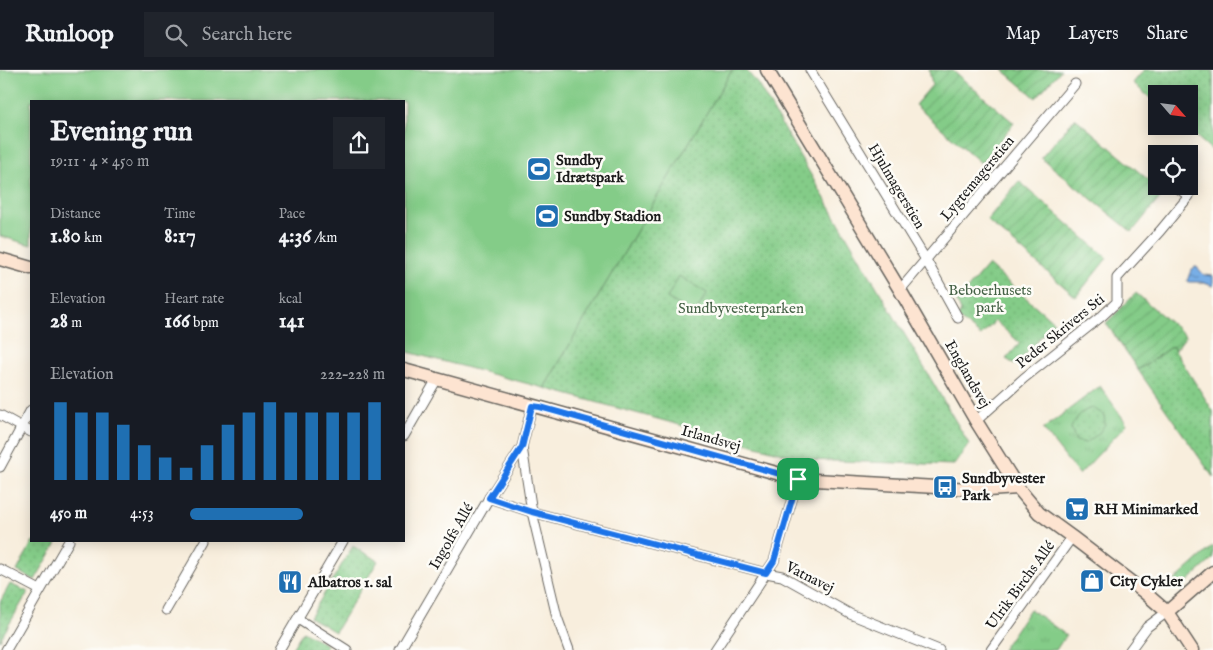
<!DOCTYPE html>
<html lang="en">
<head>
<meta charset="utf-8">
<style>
  :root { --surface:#171b24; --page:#20242c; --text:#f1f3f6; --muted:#9ea1a6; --line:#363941; --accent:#1f6fb2 }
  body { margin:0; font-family:"IM FELL English",serif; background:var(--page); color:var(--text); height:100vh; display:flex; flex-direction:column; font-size:19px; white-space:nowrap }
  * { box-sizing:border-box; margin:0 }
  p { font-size:16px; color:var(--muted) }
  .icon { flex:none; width:28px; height:28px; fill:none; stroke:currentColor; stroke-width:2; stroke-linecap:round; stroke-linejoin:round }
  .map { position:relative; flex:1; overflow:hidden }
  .panel { position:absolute; left:30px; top:30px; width:375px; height:442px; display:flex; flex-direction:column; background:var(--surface); border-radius:0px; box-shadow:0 2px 12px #0003 }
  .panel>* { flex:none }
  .needle { width:32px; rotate:118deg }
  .controls { position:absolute; left:1148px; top:15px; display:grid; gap:10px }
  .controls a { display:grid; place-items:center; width:50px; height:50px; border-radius:0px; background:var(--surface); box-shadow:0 2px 12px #0003; font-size:25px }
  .pin { position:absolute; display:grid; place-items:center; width:42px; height:42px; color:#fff; margin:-21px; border-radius:10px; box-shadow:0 2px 8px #0006 }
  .round { display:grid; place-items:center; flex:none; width:52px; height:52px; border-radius:0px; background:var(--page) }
  .summary { display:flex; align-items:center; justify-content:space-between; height:85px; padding:0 20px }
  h1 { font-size:28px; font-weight:800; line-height:38px }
  .stats { display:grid; grid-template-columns:repeat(3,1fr); gap:8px; height:85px; padding:5px 20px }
  .stats div { display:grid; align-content:center }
  .stats b { font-size:21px; font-weight:800 }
  .stats small { font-size:14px; font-weight:400 }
  .stats p { font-size:14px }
  .chart { height:140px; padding:10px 20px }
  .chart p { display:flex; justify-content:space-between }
  .chart svg { width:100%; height:90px; margin-top:5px; stroke:var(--accent); stroke-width:6 }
  ul { padding:0 20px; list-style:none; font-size:16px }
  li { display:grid; grid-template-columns:80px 60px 1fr; align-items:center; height:38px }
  li i { height:12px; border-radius:6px; background:var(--accent) }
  header { display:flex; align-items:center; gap:30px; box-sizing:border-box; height:70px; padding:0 25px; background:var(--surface); border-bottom:1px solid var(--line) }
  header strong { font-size:24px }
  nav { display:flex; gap:28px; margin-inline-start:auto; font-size:18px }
  .search { width:350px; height:45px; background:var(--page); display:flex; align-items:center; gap:12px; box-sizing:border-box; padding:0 18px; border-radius:0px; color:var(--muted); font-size:19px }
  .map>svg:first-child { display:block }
</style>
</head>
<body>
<header>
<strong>Runloop</strong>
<div class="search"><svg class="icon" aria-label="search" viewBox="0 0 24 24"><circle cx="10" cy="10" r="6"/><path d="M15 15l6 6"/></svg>Search here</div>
<nav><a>Map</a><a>Layers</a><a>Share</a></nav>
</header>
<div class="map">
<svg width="1213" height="580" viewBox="0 0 1213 580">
  <defs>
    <pattern id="grass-tufts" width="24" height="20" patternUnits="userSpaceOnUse" patternTransform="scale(1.25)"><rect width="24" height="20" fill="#84cc88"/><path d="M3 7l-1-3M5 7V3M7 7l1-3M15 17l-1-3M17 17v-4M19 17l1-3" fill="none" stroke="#71af75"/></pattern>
    <pattern id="park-dots" width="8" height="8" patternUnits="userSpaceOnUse" patternTransform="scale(1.25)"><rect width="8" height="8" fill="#84cc88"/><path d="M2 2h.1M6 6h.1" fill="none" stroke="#71af75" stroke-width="1.8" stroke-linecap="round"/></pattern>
    <pattern id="garden-furrows" width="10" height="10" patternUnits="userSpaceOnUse" patternTransform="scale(1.25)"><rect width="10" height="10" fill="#84cc88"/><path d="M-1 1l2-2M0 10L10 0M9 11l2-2" fill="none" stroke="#71af75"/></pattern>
    <pattern id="water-ripples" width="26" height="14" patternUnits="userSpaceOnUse" patternTransform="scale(1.25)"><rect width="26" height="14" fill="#78aee6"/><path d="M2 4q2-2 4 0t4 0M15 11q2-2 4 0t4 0" fill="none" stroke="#628dba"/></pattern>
  </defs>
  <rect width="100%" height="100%" fill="#fdfcf7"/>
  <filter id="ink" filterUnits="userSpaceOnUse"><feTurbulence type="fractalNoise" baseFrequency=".02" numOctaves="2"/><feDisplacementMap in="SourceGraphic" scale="10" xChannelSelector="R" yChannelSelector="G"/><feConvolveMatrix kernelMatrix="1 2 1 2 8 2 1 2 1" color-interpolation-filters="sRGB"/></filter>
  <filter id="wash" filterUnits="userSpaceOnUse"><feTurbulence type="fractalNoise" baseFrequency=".0096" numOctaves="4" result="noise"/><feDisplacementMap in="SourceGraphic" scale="20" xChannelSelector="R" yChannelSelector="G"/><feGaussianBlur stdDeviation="1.12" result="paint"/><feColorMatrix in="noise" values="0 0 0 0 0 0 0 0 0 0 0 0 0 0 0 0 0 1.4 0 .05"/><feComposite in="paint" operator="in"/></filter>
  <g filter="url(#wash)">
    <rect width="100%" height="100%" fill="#f8eedd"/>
    <g fill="url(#grass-tufts)" stroke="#507452">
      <path d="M1100,316L1127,354L1079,405L1043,359Z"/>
      <path d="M1213,476V489L1179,519L1173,512Z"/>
      <path d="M1030,539L1066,565L1056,580H1002Z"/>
    </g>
    <g fill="url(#park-dots)" stroke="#507452">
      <path d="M732,0H746L757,13L969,374L954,395L808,390L544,318Z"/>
      <path d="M1144,0H1213V81L1184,56H1189V24H1156V33L1133,13Z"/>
      <path d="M988,195L1054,252L1016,295L1006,289L1020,273L995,251L981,266L958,248L961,240L956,232Z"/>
      <path d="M1172,276L1213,341V407L1138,300Z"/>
      <path d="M1093,338L1104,345L1105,354L1099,363L1086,373L1076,371L1071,358C1076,348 1081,340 1093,338Z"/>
      <path d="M33,471H58L35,510L17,501Z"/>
      <path d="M353,476L378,491L335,562L310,547Z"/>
      <path d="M10,514L28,522L0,570V532Z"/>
      <path d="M303,561L327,575L324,580H291Z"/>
    </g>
    <g fill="url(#garden-furrows)" stroke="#507452">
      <path d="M929,0H942L944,1L945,0H952L1014,53L981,93L915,35L932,15Z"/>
      <path d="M1003,0H1061L1036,28Z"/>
      <path d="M1075,48L1164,123L1132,162L1041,88Z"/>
      <path d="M1019,111L1107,188L1076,227L987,150Z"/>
      <path d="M1136,223L1186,266L1175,280L1172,276L1138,300L1106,253Z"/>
    </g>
    <g fill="#84cc88" stroke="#507452">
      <path d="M0,0H732L544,318L404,281V31H31V175L0,166Z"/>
      <path d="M679,206L707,223L695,244L667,228Z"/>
    </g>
    <path fill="url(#water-ripples)" stroke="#4a6581" d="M1195,197H1197L1204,205L1213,206V216L1201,212H1189L1187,211L1191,200Z"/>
  </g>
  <g filter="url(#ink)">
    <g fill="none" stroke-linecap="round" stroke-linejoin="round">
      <defs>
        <g id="street">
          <path d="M810,0L926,190L958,248"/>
          <path d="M1189,105L1191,102"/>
          <path d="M900,220L1075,14"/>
          <path d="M0,345L31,362"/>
          <path d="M976,351L1024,308L1102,246L1117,232V208L1160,161L1189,126L1178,118L1179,116"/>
          <path d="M404,366L437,309"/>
          <path d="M522,377L532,442L557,547L569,580"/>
          <path d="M0,397L31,340"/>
          <path d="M489,428L532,442L766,503L782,506L850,544L939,580"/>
          <path d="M0,499L40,520"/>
          <path d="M166,540L206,471"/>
          <path d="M298,549L347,580"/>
          <path d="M6,580L69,471"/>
          <path d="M279,580L343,471"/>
          <path d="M400,580L489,428L522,377L532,336"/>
          <path d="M715,580L774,491L798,409"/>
          <path d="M991,580L1072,467"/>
          <path d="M1130,580L1147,557L1167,542"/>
        </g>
        <g id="secondary">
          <path d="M767,0L900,220L976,351L1018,418L1039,443L1072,467L1144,522L1167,542L1192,580"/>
          <path d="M0,189L31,198"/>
          <path d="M404,300L798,409L988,420L1018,418"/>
          <path d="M1167,542L1213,502"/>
        </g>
      </defs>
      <use href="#street" stroke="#696660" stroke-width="11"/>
      <use href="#secondary" stroke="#696660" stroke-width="15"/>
      <use href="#street" stroke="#fff" stroke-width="9"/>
      <use href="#secondary" stroke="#fde4d1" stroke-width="12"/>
    </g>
  </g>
  <g fill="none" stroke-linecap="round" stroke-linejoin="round" filter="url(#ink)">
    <defs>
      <path id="route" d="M532,336L540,337L798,409L774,491L766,503L532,442L489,428L522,377Z"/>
    </defs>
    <use href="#route" stroke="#fff" stroke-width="10"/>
    <use href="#route" stroke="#1a73e8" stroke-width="6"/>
  </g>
  <defs>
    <symbol id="stadium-square" viewBox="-11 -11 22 22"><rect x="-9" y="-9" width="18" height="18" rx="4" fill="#1f6fb2" stroke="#fdfcf7"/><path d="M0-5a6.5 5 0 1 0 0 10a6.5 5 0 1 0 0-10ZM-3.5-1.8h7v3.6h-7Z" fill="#fff"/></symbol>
    <symbol id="bus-square" viewBox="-11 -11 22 22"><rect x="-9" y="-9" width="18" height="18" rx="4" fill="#1f6fb2" stroke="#fdfcf7"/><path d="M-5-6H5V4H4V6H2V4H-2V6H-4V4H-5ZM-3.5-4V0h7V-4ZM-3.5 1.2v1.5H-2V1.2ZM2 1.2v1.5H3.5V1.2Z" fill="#fff"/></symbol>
    <symbol id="supermarket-square" viewBox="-11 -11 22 22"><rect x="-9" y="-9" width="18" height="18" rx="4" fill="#1f6fb2" stroke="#fdfcf7"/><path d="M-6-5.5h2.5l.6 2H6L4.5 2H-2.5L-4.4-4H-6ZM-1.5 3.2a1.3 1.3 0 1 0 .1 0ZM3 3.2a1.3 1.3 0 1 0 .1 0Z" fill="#fff"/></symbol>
    <symbol id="shop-square" viewBox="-11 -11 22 22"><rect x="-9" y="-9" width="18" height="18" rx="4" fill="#1f6fb2" stroke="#fdfcf7"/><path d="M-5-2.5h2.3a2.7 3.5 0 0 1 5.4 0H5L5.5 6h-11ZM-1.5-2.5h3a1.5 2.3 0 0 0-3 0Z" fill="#fff"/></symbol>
    <symbol id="restaurant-square" viewBox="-11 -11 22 22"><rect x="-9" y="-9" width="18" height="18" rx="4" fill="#1f6fb2" stroke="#fdfcf7"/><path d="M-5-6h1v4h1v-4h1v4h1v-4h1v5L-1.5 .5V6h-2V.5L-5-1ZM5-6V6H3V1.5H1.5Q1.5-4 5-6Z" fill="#fff"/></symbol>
  </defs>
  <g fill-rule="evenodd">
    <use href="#stadium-square" x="525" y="85" width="28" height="28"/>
    <use href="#stadium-square" x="533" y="132" width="28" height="28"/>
    <use href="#bus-square" x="931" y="403" width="28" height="28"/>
    <use href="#supermarket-square" x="1063" y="425" width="28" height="28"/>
    <use href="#shop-square" x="1078" y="497" width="28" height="28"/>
    <use href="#restaurant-square" x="276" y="498" width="28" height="28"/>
  </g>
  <g text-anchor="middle" stroke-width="5" stroke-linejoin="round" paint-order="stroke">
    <g font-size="15" font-weight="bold" fill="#1c1c1c" stroke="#fdfcf7" text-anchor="start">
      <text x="556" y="95">Sundby<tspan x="556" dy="17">Idrætspark</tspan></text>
      <text x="564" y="151">Sundby Stadion</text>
      <text x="962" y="413">Sundbyvester<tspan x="962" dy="17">Park</tspan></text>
      <text x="1094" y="444">RH Minimarked</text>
      <text x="1110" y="516">City Cykler</text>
      <text x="308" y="517">Albatros 1. sal</text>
    </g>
    <g font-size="15" fill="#1c1c1c" stroke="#fdfcf7">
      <text transform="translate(977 108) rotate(-50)" y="5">Lygtemagerstien</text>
      <text transform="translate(897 116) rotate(59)" y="5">Hjulmagerstien</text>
      <text transform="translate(1060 261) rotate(-39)" y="5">Peder Skrivers Sti</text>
      <text transform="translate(968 304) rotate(60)" y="5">Englandsvej</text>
      <text transform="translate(711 368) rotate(16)" y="5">Irlandsvej</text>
      <text transform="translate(451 466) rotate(-60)" y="5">Ingolfs Allé</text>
      <text transform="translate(810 507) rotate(27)" y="5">Vatnavej</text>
      <text transform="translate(1020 515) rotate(-54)" y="5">Ulrik Birchs Allé</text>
    </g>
    <g font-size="15" fill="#466247" stroke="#fdfcf7">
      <text x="990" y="225">Beboerhusets<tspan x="990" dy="17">park</tspan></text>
      <text x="741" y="243">Sundbyvesterparken</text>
    </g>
  </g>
</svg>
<div class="controls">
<a><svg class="needle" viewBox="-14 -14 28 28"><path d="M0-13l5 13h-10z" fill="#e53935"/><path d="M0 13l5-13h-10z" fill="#9ea1a6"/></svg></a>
<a><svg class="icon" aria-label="locate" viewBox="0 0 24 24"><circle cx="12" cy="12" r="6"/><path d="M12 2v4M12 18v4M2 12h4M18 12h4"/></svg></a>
</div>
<div class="pin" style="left:798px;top:409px;background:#1e9e55"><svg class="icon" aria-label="arrive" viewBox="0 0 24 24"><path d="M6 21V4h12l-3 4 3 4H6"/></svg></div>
<section class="panel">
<div class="summary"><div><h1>Evening run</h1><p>19:11 · 4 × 450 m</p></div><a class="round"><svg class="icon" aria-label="share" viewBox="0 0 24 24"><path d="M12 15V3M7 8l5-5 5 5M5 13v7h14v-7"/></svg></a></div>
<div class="stats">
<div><p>Distance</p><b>1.80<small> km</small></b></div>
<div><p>Time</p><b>8:17</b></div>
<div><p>Pace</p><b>4:36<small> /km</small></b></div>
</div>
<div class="stats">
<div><p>Elevation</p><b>28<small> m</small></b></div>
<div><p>Heart rate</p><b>166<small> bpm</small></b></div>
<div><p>kcal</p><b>141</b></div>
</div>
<div class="chart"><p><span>Elevation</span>222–228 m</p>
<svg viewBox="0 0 160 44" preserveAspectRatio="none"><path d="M5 44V6M15 44V11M25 44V11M35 44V17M45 44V27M55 44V33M65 44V38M75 44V27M85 44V17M95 44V11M105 44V6M115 44V11M125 44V11M135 44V11M145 44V11M155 44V6"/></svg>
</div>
<ul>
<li><b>450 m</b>4:53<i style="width:58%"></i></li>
</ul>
</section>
</div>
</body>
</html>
